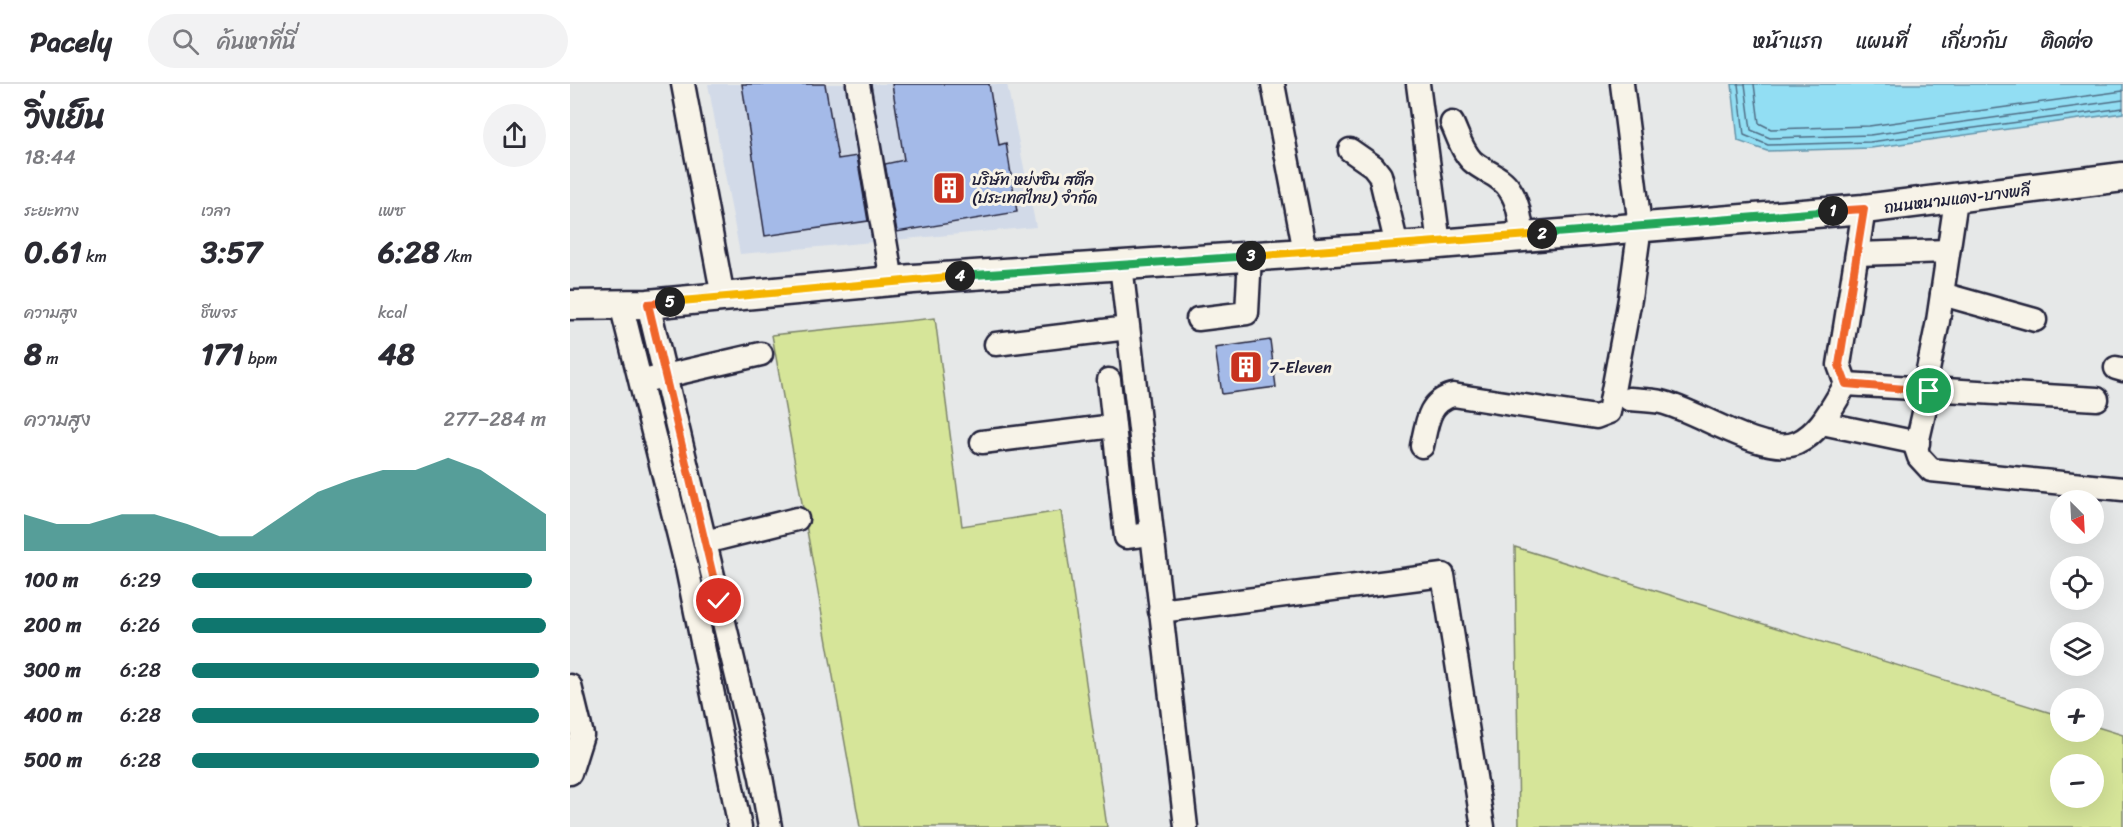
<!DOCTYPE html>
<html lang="th">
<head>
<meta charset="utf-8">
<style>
  :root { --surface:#fff; --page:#f2f2f3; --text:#2b2b33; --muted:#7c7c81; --line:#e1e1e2; --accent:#0f766e }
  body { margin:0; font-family:Sriracha,"Playpen Sans Thai",sans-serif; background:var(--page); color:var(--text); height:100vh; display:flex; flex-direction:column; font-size:22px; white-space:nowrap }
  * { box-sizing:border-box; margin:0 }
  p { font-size:20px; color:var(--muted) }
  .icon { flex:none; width:33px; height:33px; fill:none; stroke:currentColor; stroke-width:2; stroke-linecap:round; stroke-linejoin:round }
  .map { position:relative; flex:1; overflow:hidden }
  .details { display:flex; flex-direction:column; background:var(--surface); width:570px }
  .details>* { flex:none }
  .needle { width:39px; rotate:156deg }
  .controls { position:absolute; left:1480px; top:406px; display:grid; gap:12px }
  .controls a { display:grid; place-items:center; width:54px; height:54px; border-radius:50%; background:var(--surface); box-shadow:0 6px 24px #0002; font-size:30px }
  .pin { position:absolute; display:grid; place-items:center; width:51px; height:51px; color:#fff; margin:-26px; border:3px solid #fff; border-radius:50%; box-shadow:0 2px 6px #0007 }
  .km { position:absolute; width:30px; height:30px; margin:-15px; border-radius:50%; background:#222; color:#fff; font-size:16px; line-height:30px; text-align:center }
  .round { display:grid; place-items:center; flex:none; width:63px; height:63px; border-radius:32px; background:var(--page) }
  .overview { display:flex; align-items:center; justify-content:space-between; height:102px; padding:0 24px }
  h1 { font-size:33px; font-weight:700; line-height:45px }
  .metrics { display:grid; grid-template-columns:repeat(3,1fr); gap:9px; height:102px; padding:6px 24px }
  .metrics div { display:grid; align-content:center }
  .metrics b { font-size:30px; font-weight:700 }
  .metrics small { font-size:16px; font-weight:400 }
  .metrics p { font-size:16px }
  .chart { height:168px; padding:12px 24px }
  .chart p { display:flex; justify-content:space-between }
  .chart svg { width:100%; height:108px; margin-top:6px; fill:var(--accent); opacity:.7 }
  ul { padding:0 24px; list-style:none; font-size:20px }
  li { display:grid; grid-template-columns:96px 72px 1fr; align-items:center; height:45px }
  li i { height:15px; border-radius:8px; background:var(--accent) }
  header { display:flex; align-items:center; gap:36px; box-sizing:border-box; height:84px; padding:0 30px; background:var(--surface); border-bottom:2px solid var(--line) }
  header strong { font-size:28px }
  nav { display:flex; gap:33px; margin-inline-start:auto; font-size:21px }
  .search { width:420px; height:54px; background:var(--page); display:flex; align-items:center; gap:15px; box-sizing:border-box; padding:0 21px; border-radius:33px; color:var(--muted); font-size:22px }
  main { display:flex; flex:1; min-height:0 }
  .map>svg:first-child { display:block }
</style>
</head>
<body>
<header>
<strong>Pacely</strong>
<div class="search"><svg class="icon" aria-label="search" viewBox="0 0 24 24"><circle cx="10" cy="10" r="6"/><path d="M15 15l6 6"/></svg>ค้นหาที่นี่</div>
<nav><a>หน้าแรก</a><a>แผนที่</a><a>เกี่ยวกับ</a><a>ติดต่อ</a></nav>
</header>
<main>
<section class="details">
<div class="overview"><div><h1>วิ่งเย็น</h1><p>18:44</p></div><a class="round"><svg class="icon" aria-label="share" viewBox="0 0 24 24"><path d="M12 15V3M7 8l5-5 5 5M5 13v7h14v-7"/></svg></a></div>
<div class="metrics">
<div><p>ระยะทาง</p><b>0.61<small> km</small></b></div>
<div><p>เวลา</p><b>3:57</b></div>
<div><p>เพซ</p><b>6:28<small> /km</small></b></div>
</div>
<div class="metrics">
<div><p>ความสูง</p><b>8<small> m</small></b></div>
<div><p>ชีพจร</p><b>171<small> bpm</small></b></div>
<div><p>kcal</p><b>48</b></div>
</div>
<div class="chart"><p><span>ความสูง</span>277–284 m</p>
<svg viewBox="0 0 160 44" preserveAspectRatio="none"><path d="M0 44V29L10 33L20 33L30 29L40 29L50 33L60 38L70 38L80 29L90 20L100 15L110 11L120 11L130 6L140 11L150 20L160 29V44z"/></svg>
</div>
<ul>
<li><b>100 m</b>6:29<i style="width:96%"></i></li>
<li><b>200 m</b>6:26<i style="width:100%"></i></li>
<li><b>300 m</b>6:28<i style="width:98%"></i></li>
<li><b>400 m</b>6:28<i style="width:98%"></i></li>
<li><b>500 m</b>6:28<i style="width:98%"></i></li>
</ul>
</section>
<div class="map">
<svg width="1553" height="743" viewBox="0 0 1553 743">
  <rect width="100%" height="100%" fill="#e6e8e8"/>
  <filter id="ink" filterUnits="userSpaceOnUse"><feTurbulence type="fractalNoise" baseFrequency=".0167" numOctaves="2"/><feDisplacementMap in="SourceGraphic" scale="12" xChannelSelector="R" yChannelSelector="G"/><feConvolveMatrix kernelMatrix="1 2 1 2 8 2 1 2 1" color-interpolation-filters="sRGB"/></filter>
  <g filter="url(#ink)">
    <path fill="#d2dae8" d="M138,0H437L466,143L170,170Z"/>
    <g fill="#d6e599" stroke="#7c846a" stroke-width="1.5" fill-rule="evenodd">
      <path d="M365,234L392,442L491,427L537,743H290L202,251Z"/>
      <path d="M945,463L1491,632V648H1524V642L1553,651V743H949ZM1491,681H1524V714H1491Z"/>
    </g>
    <path fill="#92def3" stroke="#6593a9" stroke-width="1.5" d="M1162,0H1553V29L1301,64L1197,67L1168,57Z"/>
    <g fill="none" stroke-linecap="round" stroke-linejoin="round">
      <g stroke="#4f6d85" stroke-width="1.5">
        <path d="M1168,0L1174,51L1198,61L1300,58L1553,24"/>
        <path d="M1175,0L1181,46L1200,54L1300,51L1553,16"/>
        <path d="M1184,0L1189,39L1201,45L1299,42L1553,7"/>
      </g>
    </g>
    <g fill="#a4bae8" stroke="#22223b" stroke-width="1.5">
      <path d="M172,0H255L268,75L287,72L298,137L195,152Z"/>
      <path d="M322,0H419L429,61L436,59L447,128L327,148L315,80L334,76Z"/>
      <path d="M700,256L706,303L652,310L645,264Z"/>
    </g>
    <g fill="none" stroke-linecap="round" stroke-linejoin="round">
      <defs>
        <g id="minor">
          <path d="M113,0L153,213"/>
          <path d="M288,0L322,197"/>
          <path d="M703,0L735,168"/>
          <path d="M848,0L869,160"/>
          <path d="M882,39C888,52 892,67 902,77C914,88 931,91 940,106C949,119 950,136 953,152"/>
          <path d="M780,66L803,82L810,91L827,162"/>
          <path d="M1386,116L1368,237L1357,291L1359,307L1346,364L1349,373L1361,386L1553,405"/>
          <path d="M1287,170L1378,167"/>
          <path d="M551,181L616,743"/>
          <path d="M1372,210L1465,236"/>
          <path d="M51,220L117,484L170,743"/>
          <path d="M78,220L191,693L200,743"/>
          <path d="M628,235L677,229L680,172"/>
          <path d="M426,260L558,244"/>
          <path d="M1546,284L1553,286"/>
          <path d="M82,295L191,270"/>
          <path d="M539,296L556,453L581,450"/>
          <path d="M1276,300L1527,315"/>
          <path d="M1059,315C1070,316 1081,316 1091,318C1125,325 1194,373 1227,359C1251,348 1263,321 1276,300L1269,281L1294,125"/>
          <path d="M1252,339L1348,359"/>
          <path d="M412,358L544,342"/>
          <path d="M852,362C857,339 858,318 883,311L1026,333L1039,328L1060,215L1070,142L1052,0"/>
          <path d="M135,458L227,435"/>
          <path d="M590,527L873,491L913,743"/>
          <path d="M0,602L12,651L0,689"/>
        </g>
        <path id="major" d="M0,221L78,220L343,195L869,160L1294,125L1553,93"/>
      </defs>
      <use href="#minor" stroke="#22223b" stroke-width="27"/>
      <use href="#major" stroke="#22223b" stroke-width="33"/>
      <use href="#minor" stroke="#f7f3e8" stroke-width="22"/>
      <use href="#major" stroke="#f7f3e8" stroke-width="28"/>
    </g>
  </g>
  <g fill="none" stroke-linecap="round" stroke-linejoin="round" filter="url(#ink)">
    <defs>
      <path id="split-1" d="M1263,127L1294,125L1269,281L1276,300L1359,307"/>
      <path id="split-2" d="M972,150L1263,127"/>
      <path id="split-3" d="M681,172L972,150"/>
      <path id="split-4" d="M390,192L681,172"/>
      <path id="split-5" d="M100,218L390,192"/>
      <path id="split-6" d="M100,218L78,220L149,517"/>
    </defs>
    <use href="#split-1" stroke="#fff" stroke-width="12"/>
    <use href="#split-2" stroke="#fff" stroke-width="12"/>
    <use href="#split-3" stroke="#fff" stroke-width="12"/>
    <use href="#split-4" stroke="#fff" stroke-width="12"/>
    <use href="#split-5" stroke="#fff" stroke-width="12"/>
    <use href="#split-6" stroke="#fff" stroke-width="12"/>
    <use href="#split-1" stroke="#f0652b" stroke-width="8"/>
    <use href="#split-2" stroke="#22a559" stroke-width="8"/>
    <use href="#split-3" stroke="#f5b400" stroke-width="8"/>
    <use href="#split-4" stroke="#22a559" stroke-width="8"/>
    <use href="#split-5" stroke="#f5b400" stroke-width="8"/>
    <use href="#split-6" stroke="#f0652b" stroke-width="8"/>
  </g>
  <defs>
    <symbol id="building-square" viewBox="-11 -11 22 22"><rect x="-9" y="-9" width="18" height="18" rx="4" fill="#c8321e" stroke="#f7f3e8"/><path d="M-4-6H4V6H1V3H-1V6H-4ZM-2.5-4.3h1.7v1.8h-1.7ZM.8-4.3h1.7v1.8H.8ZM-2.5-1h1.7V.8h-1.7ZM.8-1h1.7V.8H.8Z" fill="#fff"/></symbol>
  </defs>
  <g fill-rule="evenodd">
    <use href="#building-square" x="360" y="85" width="38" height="38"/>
    <use href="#building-square" x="657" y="264" width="38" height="38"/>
  </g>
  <g text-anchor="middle" stroke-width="6" stroke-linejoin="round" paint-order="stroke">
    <g font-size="16" fill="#22223b" stroke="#f7f3e8" text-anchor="start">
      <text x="402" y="101">บริษัท หย่งซิน สตีล<tspan x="402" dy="18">(ประเทศไทย) จํากัด</tspan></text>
      <text x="699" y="289">7-Eleven</text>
    </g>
    <g font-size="16" fill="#22223b" stroke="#f7f3e8">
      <text transform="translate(1387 114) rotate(-7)" y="6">ถนนหนามแดง-บางพลี</text>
    </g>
  </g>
</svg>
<div class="controls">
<a><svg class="needle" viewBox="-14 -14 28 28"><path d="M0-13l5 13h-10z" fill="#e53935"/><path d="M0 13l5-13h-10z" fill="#7c7c81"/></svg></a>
<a><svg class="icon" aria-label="locate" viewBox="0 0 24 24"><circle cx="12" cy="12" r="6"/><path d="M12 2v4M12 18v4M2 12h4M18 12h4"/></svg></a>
<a><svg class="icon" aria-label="layers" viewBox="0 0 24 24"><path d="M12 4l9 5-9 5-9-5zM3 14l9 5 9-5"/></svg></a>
<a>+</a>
<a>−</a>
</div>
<div class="pin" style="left:1359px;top:307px;background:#1e9e55"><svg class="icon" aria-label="arrive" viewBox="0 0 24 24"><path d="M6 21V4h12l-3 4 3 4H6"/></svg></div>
<div class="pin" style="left:149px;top:517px;background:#d93025"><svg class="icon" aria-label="check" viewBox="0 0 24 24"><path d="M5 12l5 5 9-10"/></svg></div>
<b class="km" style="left:1263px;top:127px">1</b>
<b class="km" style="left:972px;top:150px">2</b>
<b class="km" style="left:681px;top:172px">3</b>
<b class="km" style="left:390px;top:192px">4</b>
<b class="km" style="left:100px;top:218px">5</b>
</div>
</main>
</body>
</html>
